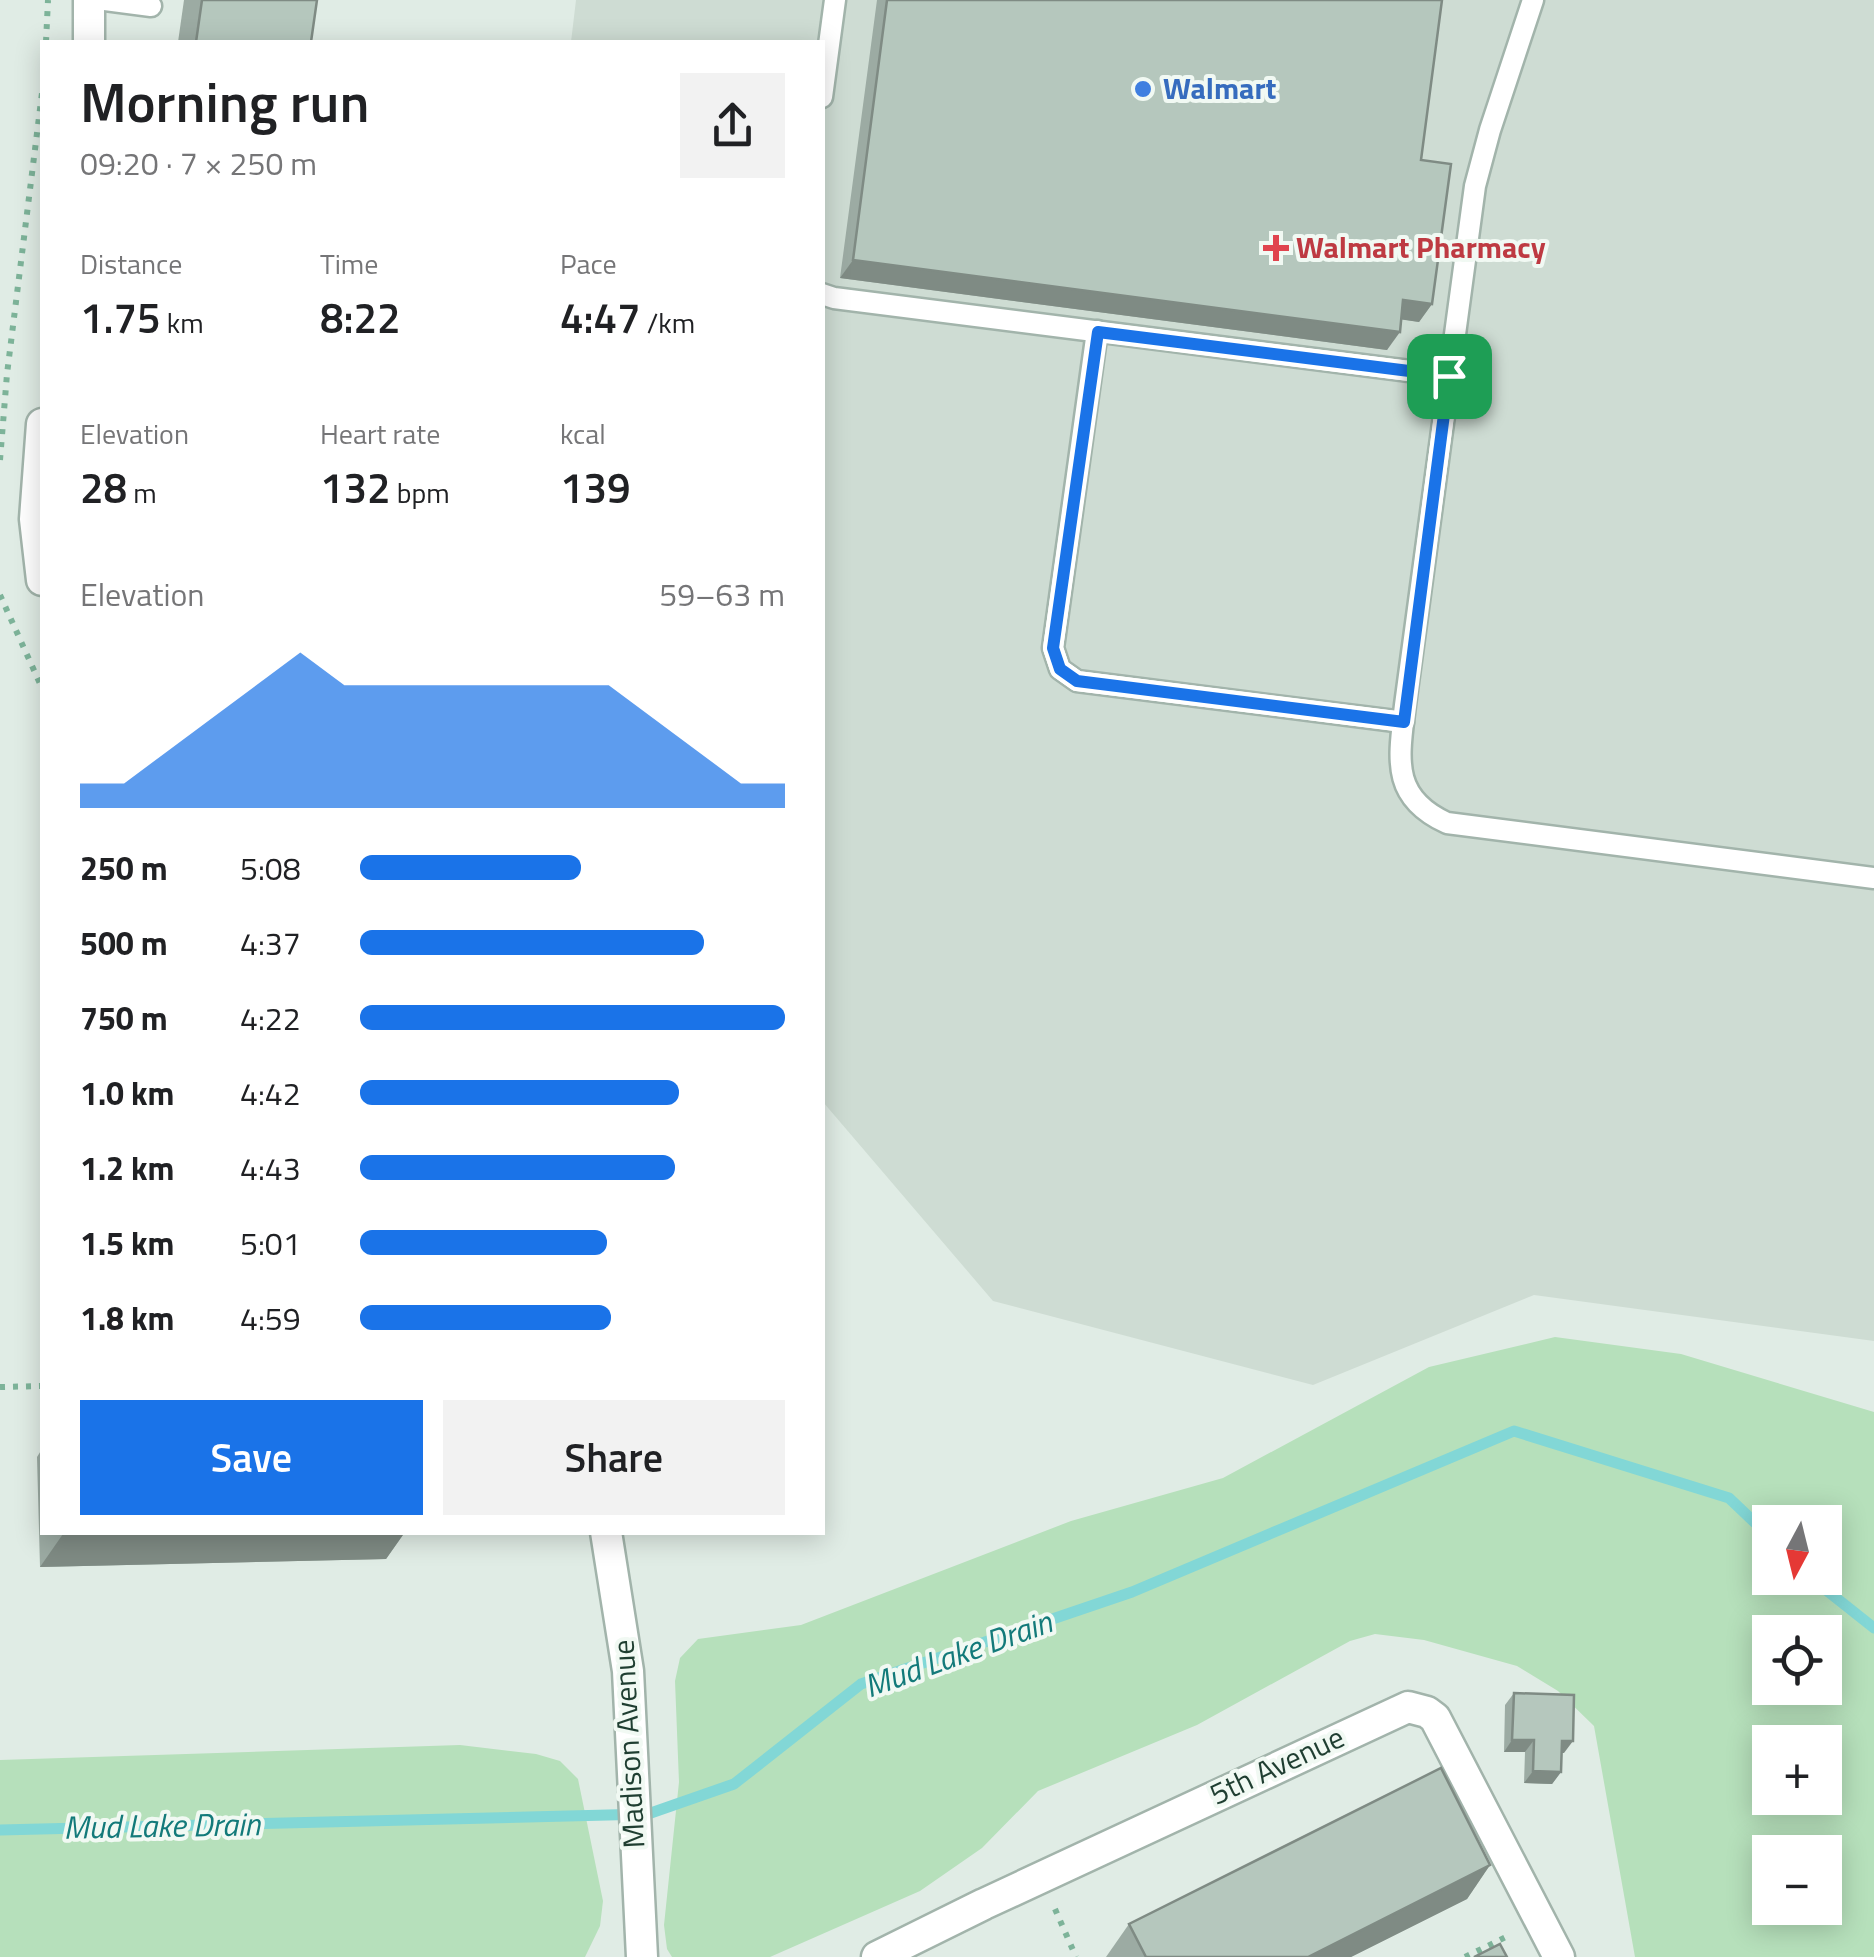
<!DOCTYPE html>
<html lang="en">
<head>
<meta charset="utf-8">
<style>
  :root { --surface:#fff; --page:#f2f2f2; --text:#202124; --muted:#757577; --accent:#1a73e8 }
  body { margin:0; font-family:"Titillium Web",sans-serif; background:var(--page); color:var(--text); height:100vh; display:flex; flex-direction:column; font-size:38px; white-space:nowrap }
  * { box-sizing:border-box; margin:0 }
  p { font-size:32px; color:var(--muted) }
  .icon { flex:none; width:55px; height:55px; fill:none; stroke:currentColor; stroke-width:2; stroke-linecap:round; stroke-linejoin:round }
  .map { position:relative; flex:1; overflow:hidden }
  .sheet { position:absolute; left:40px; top:40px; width:785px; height:1495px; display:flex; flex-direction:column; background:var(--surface); border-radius:0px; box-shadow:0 5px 25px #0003 }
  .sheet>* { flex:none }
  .needle { width:65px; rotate:187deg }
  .controls { position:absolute; left:1752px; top:1505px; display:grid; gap:20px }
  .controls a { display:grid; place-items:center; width:90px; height:90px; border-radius:0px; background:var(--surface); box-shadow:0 5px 25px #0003; font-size:50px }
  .pin { position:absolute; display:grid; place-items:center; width:85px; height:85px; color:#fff; margin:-42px; border-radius:20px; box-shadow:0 5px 15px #0006 }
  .round { display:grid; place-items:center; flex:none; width:105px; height:105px; border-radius:0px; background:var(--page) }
  .overview { display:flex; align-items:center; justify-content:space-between; height:170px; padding:0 40px }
  h1 { font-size:55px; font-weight:600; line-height:75px }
  .figures { display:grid; grid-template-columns:repeat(3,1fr); gap:15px; height:170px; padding:10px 40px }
  .figures div { display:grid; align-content:center }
  .figures b { font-size:42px; font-weight:600 }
  .figures small { font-size:28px; font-weight:400 }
  .figures p { font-size:28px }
  .chart { height:280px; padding:20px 40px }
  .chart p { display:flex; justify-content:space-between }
  .chart svg { width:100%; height:180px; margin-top:10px; fill:var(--accent); opacity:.7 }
  .cta { display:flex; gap:20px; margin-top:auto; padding:20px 40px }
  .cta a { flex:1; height:115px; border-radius:0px; background:var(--accent); color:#fff; font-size:40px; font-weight:600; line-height:115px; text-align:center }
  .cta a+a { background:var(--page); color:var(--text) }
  ul { padding:0 40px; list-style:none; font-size:32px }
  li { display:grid; grid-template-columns:160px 120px 1fr; align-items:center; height:75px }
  li i { height:25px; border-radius:12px; background:var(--accent) }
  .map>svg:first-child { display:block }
</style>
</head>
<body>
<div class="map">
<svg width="1874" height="1957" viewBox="0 0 1874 1957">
  <rect width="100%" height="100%" fill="#e0ece5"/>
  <path fill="#cedcd3" d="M576,0H1874V1341L1534,1295L1313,1385L993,1301L823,1102L822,42H571Z"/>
  <g fill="#b6e0bb" fill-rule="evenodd">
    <path d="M1555,1337L1681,1354L1874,1412V1957H1635L1594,1726L1558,1691L1517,1666L1424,1640L1375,1634L1350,1641L1197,1725L1038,1791L982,1848L920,1891L770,1957H672L667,1949L664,1925L679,1782L675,1681L680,1658L698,1639L801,1625L1071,1521L1223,1478L1429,1367ZM1770,1522H1825V1578H1770ZM1770,1632H1825V1688H1770ZM1770,1742H1825V1798H1770ZM1770,1852H1825V1908H1770Z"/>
    <path d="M460,1745L536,1754L560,1761L578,1779L603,1901L600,1926L585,1957H0V1760Z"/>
  </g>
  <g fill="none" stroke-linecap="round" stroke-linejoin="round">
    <g stroke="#82d7d6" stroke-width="11">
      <path d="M1811,1578L1874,1628"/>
      <path d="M0,1830L648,1814L734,1784L861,1684L1132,1592L1514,1431L1729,1498L1770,1537"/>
    </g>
    <defs>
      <g id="service">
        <path d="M105,0L151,6"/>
        <path d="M1533,0L1490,130L1475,186L1405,705C1399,758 1390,797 1447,823L1874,878"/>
        <path d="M822,97L835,0"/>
        <path d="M822,294L834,298L1449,376"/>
        <path d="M1097,331L1053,648L1060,669L1077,681L1403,722"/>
      </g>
      <g id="minor">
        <path d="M89,0V42"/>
        <path d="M42,424L35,519L42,580"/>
        <path d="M606,1532L628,1671L642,1957"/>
        <path d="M877,1957L984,1904L1408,1707L1427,1712L1435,1718L1559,1957"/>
      </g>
    </defs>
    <use href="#service" stroke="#a2b4ab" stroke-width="25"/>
    <use href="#minor" stroke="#a2b4ab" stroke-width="35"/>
    <g stroke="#7db399" stroke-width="6" stroke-dasharray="5 8" stroke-linecap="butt">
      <path d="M46,42L48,0"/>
      <path d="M0,460L7,374L42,93"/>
      <path d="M0,595L42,688"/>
      <path d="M0,1387L42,1386"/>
      <path d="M1055,1909L1076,1957"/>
      <path d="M1465,1957L1510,1935"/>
    </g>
    <use href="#service" stroke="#fff" stroke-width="20"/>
    <use href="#minor" stroke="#fff" stroke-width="30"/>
  </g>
  <g fill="#9caba3">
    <path d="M184,0H317L311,42H178Z"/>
    <path d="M877,0H1442L1421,160L1432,304L1419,322L1401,319L1387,350L840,278Z"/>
    <path d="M42,1449V1532H405L386,1559L40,1567L37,1457Z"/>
    <path d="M1514,1693L1564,1753H1561V1772L1552,1784L1524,1783L1525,1752H1504L1505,1705Z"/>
    <path d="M1490,1865L1467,1899L1351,1957H1106L1129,1924Z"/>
  </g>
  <g fill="#7f8b84">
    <path d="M853,260L1400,332L1387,350L840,278Z"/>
    <path d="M1403,300L1432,304L1419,322L1391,318Z"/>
    <path d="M120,1532H405L386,1559L40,1567L63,1534Z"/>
    <path d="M1512,1740H1534L1525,1752H1504Z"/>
    <path d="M1562,1741H1573L1564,1753H1553Z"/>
    <path d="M1533,1771L1561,1772L1552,1784L1524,1783Z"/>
    <path d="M1490,1865L1467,1899L1351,1957H1308Z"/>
  </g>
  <g fill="#b5c7bd" stroke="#7f8b84" stroke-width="2.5">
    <path d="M202,0H317L311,42H196Z"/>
    <path d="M887,0H1442L1421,160L1451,164L1432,304L1403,300L1400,332L853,260Z"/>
    <path d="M63,1532H120L63,1534Z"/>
    <path d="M1514,1693L1574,1695L1573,1741H1562L1561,1772L1533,1771L1534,1740H1512Z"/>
    <path d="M1441,1768L1490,1865L1308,1957H1146L1129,1924Z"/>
    <path d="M1500,1944L1507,1957H1474Z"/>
  </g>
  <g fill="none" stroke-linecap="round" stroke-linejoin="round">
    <defs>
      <path id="route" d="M1098,332L1449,376L1404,722L1077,681L1060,669L1053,648Z"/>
    </defs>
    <use href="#route" stroke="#fff" stroke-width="20"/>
    <use href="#route" stroke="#1a73e8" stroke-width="12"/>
  </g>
  <circle fill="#3f7fe0" stroke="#f1f9f3" stroke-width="4" cx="1143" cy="89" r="10"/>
  <path fill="#e0444e" stroke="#f1f9f3" stroke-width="4" d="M1271 233h10v10h10v10h-10v10h-10v-10h-10v-10h10z"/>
  <g text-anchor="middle" stroke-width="8" stroke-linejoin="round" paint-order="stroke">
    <g font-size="30" font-weight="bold" fill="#366cbe" stroke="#f1f9f3" text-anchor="start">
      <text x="1163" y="99">Walmart</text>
    </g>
    <g font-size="30" font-weight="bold" fill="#be3a42" stroke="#f1f9f3" text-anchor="start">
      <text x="1296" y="258">Walmart Pharmacy</text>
    </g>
    <g font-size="30" fill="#1f3e31" stroke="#f1f9f3">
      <text transform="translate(629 1744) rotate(-93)" y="10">Madison Avenue</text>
      <text transform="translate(1277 1766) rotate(-25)" y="10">5th Avenue</text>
    </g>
    <g font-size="32" font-style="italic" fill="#137a7a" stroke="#f1f9f3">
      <text transform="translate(958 1654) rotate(-20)" y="11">Mud Lake Drain</text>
      <text transform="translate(162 1826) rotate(-1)" y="11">Mud Lake Drain</text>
    </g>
  </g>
</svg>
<div class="controls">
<a><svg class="needle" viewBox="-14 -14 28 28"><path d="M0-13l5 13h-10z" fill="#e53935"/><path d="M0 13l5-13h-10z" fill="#757577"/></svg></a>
<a><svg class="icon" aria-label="locate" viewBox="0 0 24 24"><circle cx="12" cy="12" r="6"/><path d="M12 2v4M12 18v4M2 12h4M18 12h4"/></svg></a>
<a>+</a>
<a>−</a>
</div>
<div class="pin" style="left:1449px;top:376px;background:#1e9e55"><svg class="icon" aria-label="arrive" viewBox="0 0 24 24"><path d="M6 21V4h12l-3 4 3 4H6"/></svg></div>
<section class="sheet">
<div class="overview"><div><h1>Morning run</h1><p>09:20 · 7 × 250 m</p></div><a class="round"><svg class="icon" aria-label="share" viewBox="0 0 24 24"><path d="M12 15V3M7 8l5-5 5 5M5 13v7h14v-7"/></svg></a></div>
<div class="figures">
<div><p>Distance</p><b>1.75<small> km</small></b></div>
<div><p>Time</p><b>8:22</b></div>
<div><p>Pace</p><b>4:47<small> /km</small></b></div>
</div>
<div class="figures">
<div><p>Elevation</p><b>28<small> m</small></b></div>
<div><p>Heart rate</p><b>132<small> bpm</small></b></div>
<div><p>kcal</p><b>139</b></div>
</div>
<div class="chart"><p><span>Elevation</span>59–63 m</p>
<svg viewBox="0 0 160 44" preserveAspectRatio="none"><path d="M0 44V38L10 38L20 30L30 22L40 14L50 6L60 14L70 14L80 14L90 14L100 14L110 14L120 14L130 22L140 30L150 38L160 38V44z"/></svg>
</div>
<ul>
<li><b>250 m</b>5:08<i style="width:52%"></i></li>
<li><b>500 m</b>4:37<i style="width:81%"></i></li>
<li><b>750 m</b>4:22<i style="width:100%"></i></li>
<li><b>1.0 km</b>4:42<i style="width:75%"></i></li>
<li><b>1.2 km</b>4:43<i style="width:74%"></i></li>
<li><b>1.5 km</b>5:01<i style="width:58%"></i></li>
<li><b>1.8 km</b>4:59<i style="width:59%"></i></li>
</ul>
<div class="cta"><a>Save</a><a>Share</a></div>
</section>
</div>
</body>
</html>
